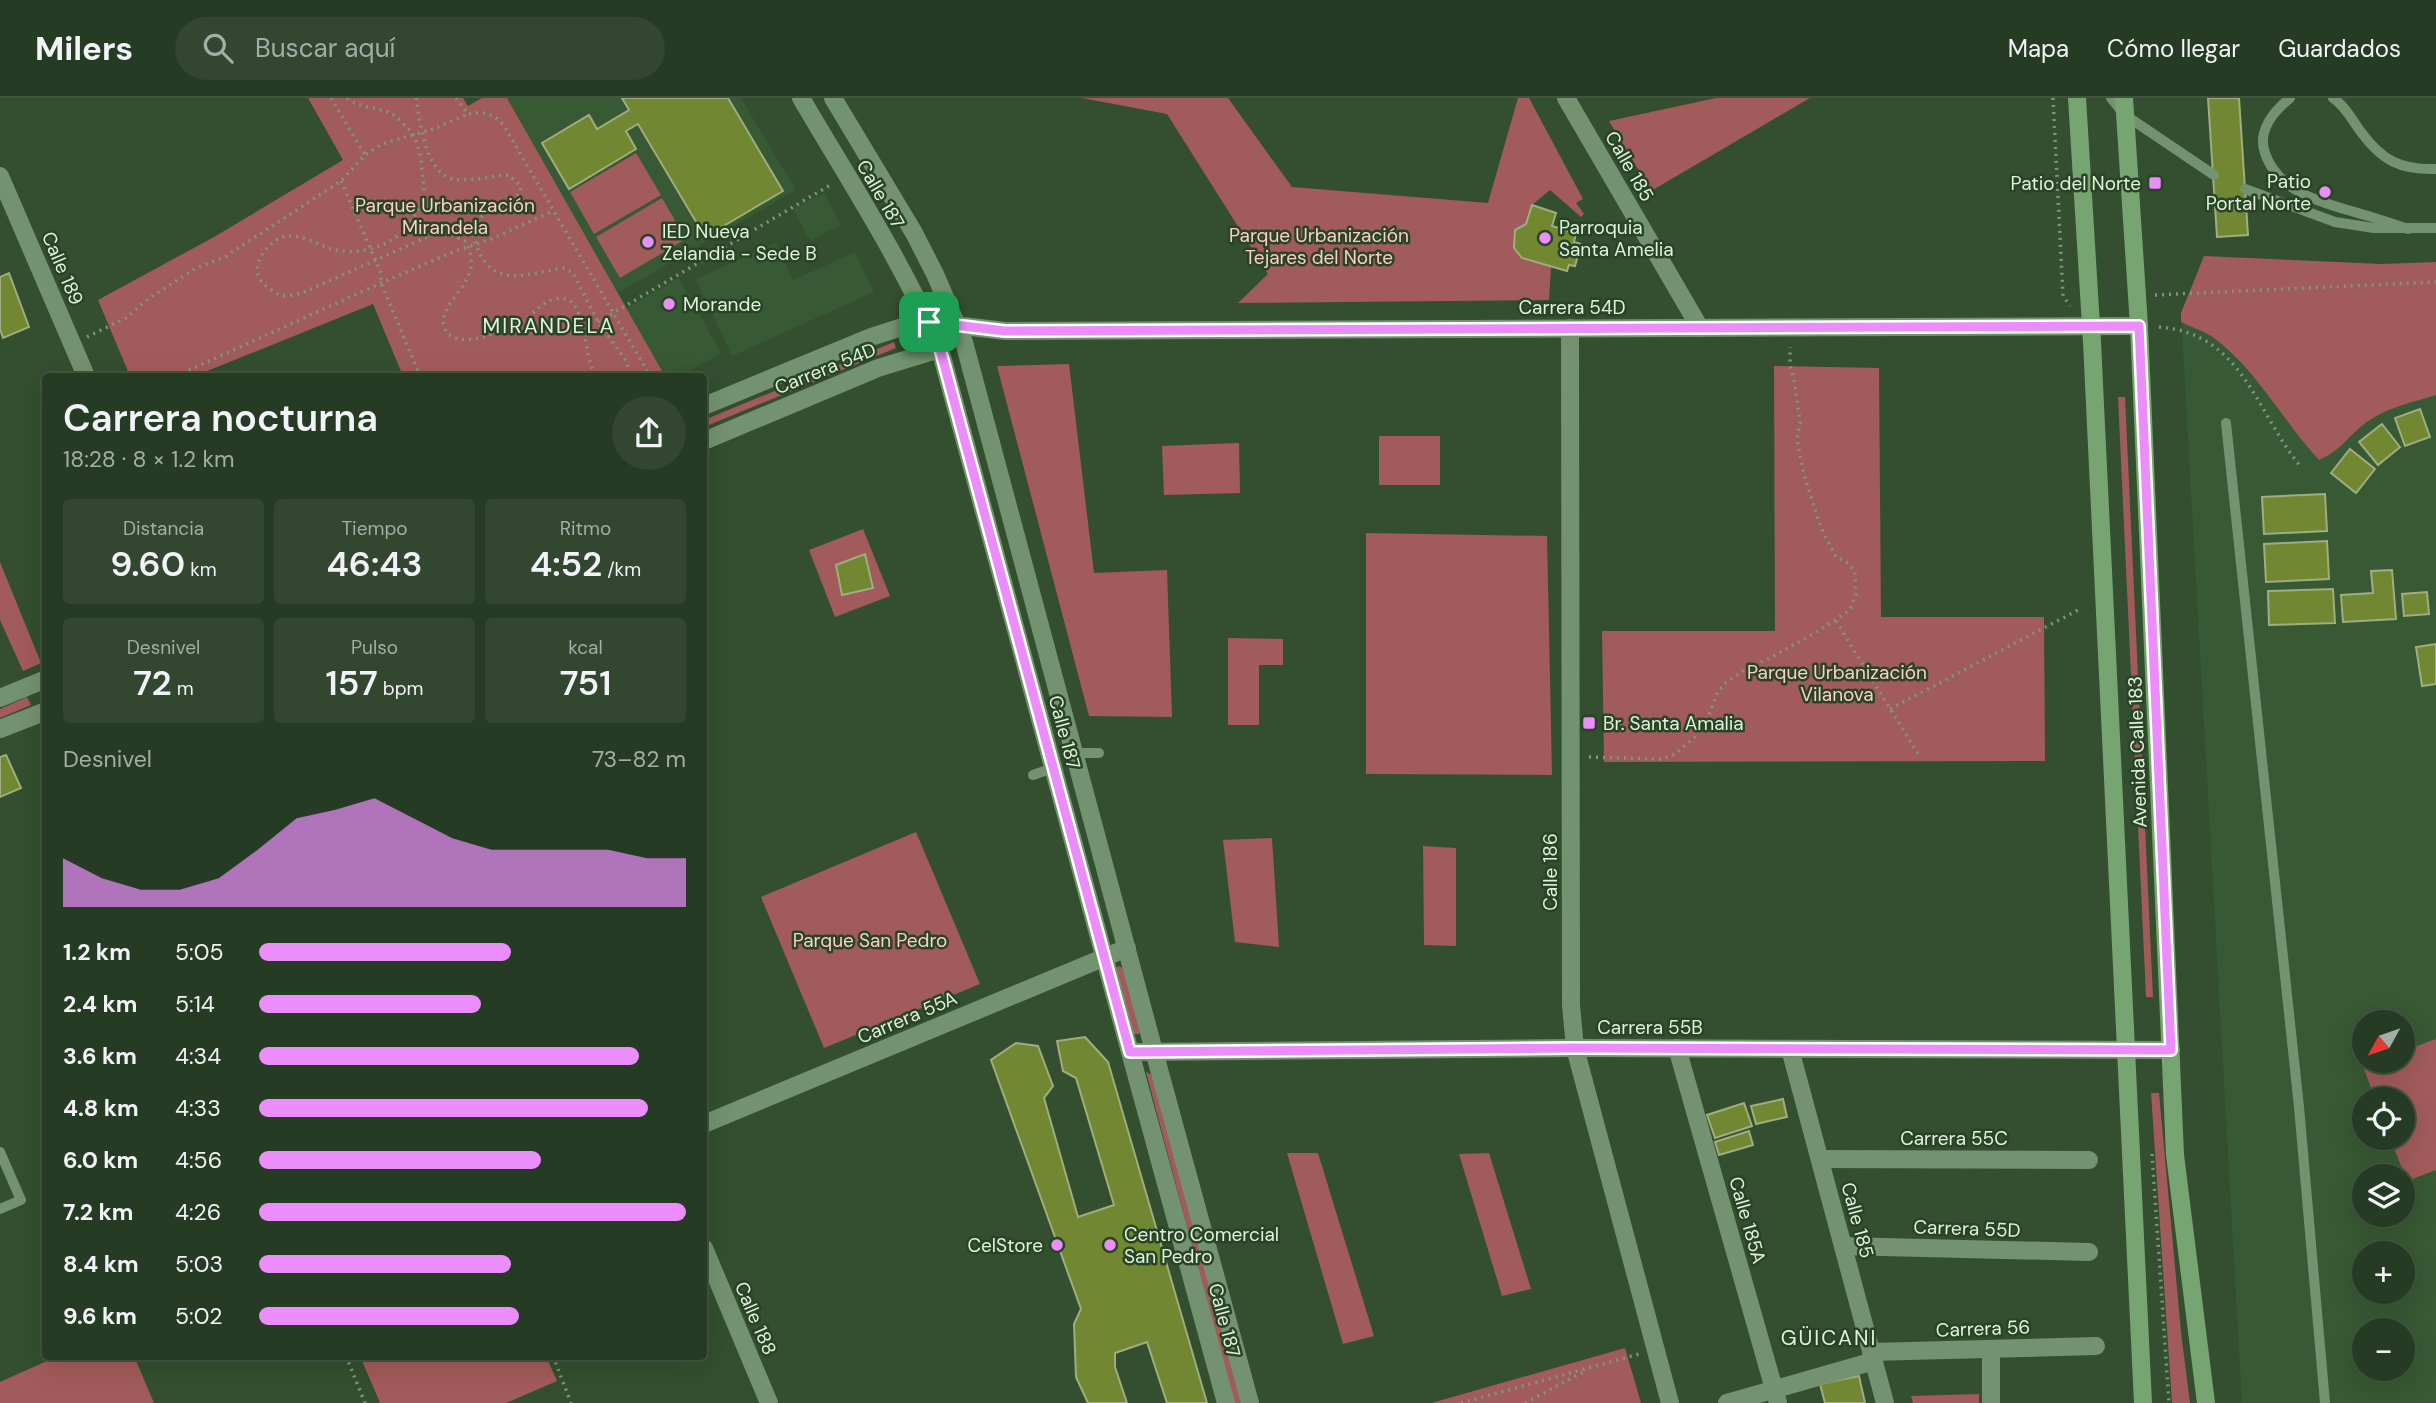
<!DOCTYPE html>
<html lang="es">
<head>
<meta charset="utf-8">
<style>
  :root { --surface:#263b23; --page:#324630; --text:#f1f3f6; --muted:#a4ada6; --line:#425541; --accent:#eb8dfb }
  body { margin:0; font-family:"DM Sans",sans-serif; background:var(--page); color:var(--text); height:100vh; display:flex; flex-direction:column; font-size:26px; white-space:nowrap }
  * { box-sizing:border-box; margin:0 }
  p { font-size:23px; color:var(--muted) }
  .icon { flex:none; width:38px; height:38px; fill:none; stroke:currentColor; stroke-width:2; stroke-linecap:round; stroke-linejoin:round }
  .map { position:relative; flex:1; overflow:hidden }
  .panel { position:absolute; left:42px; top:275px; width:665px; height:987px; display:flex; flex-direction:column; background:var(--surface); border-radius:7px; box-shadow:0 7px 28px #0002,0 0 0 2px var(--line) }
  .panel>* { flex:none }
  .needle { width:46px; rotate:230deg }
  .buttons { position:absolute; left:2352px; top:912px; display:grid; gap:14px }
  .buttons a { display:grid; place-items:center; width:63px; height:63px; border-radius:50%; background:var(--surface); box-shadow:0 7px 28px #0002,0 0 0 2px var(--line); font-size:35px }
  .pin { position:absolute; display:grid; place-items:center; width:60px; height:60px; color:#fff; margin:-30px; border-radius:14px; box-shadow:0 4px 10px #0006 }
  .round { display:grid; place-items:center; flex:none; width:74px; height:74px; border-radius:37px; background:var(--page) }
  .head { display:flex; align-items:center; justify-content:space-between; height:119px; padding:0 21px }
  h1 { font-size:38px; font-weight:600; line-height:52px }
  .metrics { display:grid; grid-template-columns:repeat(3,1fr); gap:10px; height:119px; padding:7px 21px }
  .metrics div { display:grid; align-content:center; border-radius:7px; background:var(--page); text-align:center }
  .metrics b { font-size:35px; font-weight:600 }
  .metrics small { font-size:19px; font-weight:400 }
  .metrics p { font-size:19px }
  .chart { height:196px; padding:14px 21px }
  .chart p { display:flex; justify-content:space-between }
  .chart svg { width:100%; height:126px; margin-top:7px; fill:var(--accent); opacity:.7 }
  ul { padding:0 21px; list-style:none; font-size:23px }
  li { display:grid; grid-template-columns:112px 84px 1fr; align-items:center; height:52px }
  li i { height:18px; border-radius:9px; background:var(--accent) }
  header { display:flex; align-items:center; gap:42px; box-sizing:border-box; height:98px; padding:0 35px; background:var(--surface); border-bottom:2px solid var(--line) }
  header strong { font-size:33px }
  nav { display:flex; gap:38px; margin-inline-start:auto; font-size:24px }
  .search { width:490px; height:63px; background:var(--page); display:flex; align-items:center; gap:18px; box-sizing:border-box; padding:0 24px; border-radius:38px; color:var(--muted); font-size:26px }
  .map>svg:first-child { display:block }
</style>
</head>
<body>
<header>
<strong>Milers</strong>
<div class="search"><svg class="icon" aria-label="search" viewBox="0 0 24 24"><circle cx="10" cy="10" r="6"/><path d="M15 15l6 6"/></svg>Buscar aquí</div>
<nav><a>Mapa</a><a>Cómo llegar</a><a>Guardados</a></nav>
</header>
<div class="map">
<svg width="2436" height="1305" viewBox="0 0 2436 1305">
  <rect width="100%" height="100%" fill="#334f2f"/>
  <g fill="#375933" fill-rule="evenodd">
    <path d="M507,0H741L796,92L618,195Z"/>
    <path d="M824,95L840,127L810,143L793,111Z"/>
    <path d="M776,145L793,182L855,154L874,194L732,258L696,181Z"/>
    <path d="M679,180L721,255L681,278H665L627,210Z"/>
    <path d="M2436,206V1305H2242L2181,215ZM2364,924H2403V962H2364ZM2364,1001H2403V1040H2364ZM2364,1078H2403V1116H2364ZM2364,1155H2403V1194H2364ZM2364,1232H2403V1270H2364Z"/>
  </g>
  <g fill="#a15b5a">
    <path d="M308,0H463L468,8L482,0H507L665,278H403L373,206L195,278H130L98,202L214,139L343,62Z"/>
    <path d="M1082,0H1228L1292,89L1488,105L1518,0H1529L1583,101L1576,105L1584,116L1581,119L1550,92L1532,107L1526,126L1515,132L1514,150L1522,160L1551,169L1549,202L1238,205L1268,176L1167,16Z"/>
    <path d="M1716,0H1810L1651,93L1609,23Z"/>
    <path d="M636,55L661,97L594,136L570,94Z"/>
    <path d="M662,100L686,141L620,180L596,139Z"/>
    <path d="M2204,158L2382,166L2436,164V297C2413,304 2382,311 2363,327C2346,341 2341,352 2319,362C2282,322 2256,270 2211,238C2202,232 2190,229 2181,224V215Z"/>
    <path d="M894,244L896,250L704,329V322Z"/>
    <path d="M1069,266L1094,475L1167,472L1172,619L1089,618L997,268Z"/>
    <path d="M1774,268L1879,270L1881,519H2044L2045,663L1604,664L1602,533H1775Z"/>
    <path d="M2118,299H2125L2153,899H2146Z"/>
    <rect x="1379" y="338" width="61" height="49"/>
    <path d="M1239,345L1240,395L1164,397L1162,348Z"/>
    <path d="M863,431L890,498L835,519L809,452Z"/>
    <path d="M1366,435L1547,438L1552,677L1366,676Z"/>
    <path d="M0,464L41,565L23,573L0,522Z"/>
    <path d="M1228,540L1283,541V567H1259V627H1228Z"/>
    <path d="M27,599L31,607L0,620V611Z"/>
    <path d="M916,734L980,886L824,950L761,799Z"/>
    <path d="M1272,740L1279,849L1235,844L1223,742Z"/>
    <path d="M1423,748L1456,750V848L1424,847Z"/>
    <path d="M1119,868L1123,870L1141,933L1139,936H1134L1116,870Z"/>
    <path d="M2436,941V1072L2407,1083L2390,1040H2403V1001H2375L2363,968L2378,963L2403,962V953Z"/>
    <path d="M1146,974L1152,977L1241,1305H1234Z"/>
    <path d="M2151,995H2159L2181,1234L2190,1305H2172Z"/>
    <path d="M1287,1055H1318L1374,1238L1343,1246Z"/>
    <path d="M1489,1055L1531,1191L1502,1198L1459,1056Z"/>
    <path d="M1625,1250L1641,1305H1431L1456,1298Z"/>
    <path d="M58,1258H134L154,1305H0V1284Z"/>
    <path d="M360,1258H546L557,1283L506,1305H380Z"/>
    <path d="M1979,1296V1305H1913L1911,1298Z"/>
  </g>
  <g fill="#728731" stroke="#9fad81" stroke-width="2">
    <path d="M622,0H728L783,93L705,139L638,26L626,33L636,51L569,91L542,45L589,17L597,31L629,12Z"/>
    <path d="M2208,0H2239L2248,137L2217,139Z"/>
    <path d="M1532,107L1556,115L1552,128L1576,135L1574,144L1581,146L1575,168L1569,167L1567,173L1522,160L1514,150L1515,132L1526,126Z"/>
    <path d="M9,175L29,229L3,240L0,231V179Z"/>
    <path d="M2420,311L2430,339L2405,348L2395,320Z"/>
    <path d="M2382,326L2400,349L2378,367L2359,344Z"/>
    <path d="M2350,351L2375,371L2356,395L2331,375Z"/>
    <path d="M2325,396L2327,433L2264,436L2262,399Z"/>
    <path d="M2327,443L2329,481L2266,484L2264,446Z"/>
    <path d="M865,456L873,490L842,497L836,467Z"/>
    <path d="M2392,472L2396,521L2343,524L2341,497L2373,495L2371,473Z"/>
    <path d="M2333,491L2335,525L2269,527L2268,493Z"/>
    <path d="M2427,494L2429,516L2404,518L2402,496Z"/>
    <path d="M2436,546V586L2422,588L2416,549Z"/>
    <path d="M6,657L21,690L0,699V659Z"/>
    <path d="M1085,939L1108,964L1207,1305H1167L1147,1244L1115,1255V1269L1127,1305H1088L1076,1279L1074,1226L1081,1211L991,962L1016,945L1038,948L1053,988L1044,1000L1078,1119L1114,1107L1076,980L1063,973L1057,943Z"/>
    <path d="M1783,1001L1787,1019L1756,1026L1751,1008Z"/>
    <path d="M1744,1005L1752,1028L1715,1040L1707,1017Z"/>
    <path d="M1749,1033L1753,1047L1719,1057L1715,1044Z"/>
    <path d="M1859,1278L1865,1305H1825L1820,1286Z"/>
  </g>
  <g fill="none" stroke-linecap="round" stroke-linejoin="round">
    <g stroke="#7f967c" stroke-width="3.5" stroke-dasharray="2 5" stroke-linecap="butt">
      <path d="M331,0L365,57"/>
      <path d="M347,0C360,11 377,8 392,16C397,19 403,26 408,30C420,42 421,65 423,81C427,97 419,112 410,125C392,150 357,159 328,150C315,145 296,134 282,139C269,144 254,162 258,177C260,184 273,195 281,197C287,199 296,196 302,195L436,135L446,134L465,143C490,184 433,204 445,231C456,256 513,230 528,219C535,214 541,206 549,203C554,200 565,199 570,203C586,214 584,260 596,278"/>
      <path d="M416,0C420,23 425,75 453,81C470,84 491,78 508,77L520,87L521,93C510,107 492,108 480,120C474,127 473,138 476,146C492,193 527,175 564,170L573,175L598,224L627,264L630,278"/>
      <path d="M456,0L468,16C485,13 491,15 503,26L650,278"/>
      <path d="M2053,0L2063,198L2070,208"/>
      <path d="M341,83L381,175V185L420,278"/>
      <path d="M2155,197L2436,184"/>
      <path d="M598,224L832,86"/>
      <path d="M2159,229C2243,235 2256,315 2301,369"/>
      <path d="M87,239L126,220L149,200L196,170L225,159L240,149L341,83L365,57L382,46L433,31L468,16"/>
      <path d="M176,278L381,185L455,153L489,142L553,113"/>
      <path d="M1836,523L1918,656"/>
      <path d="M1890,611L2080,511"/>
      <path d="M1589,659L1662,661L1675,656L1696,638L1709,617L1717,596L1724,586L1744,572L1774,558L1818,533L1850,512L1856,496L1855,474L1848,465L1836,459L1821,430L1804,377L1797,342L1800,325L1795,287L1790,267V249"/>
      <path d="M2152,1056L2169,1305"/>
      <path d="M346,1258L365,1305"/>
      <path d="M553,1258L571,1305"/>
      <path d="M1461,1305L1639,1256"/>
      <path d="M1525,1305L1585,1273"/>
    </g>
    <g stroke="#73926f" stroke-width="10">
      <path d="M2111,0L2125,17L2214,77"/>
      <path d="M2290,0C2274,13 2257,33 2265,55C2279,96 2325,105 2361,116C2377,120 2392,126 2408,131"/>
      <path d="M2333,0C2346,9 2352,22 2361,34C2382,63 2401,72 2436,71"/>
      <path d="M2245,91L2335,124L2374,130H2436"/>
      <path d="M2226,325L2299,1009L2325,1305"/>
      <path d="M1075,655H1099"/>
      <path d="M1033,677L1053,670"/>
      <path d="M0,1054L21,1102L0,1111"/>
    </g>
    <g stroke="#73926f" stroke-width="18">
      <path d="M1566,0L1700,230"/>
      <path d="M0,78L86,278"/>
      <path d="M1570,230L1571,907L1575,950L1670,1305"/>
      <path d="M704,308L871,239L902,229L929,224"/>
      <path d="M704,343L878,270L940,251"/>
      <path d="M0,600L46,581"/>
      <path d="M0,631L46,613"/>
      <path d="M1677,950L1778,1305"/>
      <path d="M1790,951L1885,1305"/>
      <path d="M1154,953L1250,1305"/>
      <path d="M1130,954L1226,1305"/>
      <path d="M704,1026L1127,850"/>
      <path d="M1820,1061L2089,1062"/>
      <path d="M1843,1148L2089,1154"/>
      <path d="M704,1150L769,1305"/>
      <path d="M1991,1251V1305"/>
      <path d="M1871,1254L2096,1248"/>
      <path d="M1727,1305L1874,1263"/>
    </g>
    <g stroke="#73926f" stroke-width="18">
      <path d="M801,0C849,82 902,163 940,251L1130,954L1575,950L2171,952"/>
      <path d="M833,0L914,135L935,176L964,244L1154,953"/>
      <path d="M929,224L1005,233L2139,228"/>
    </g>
    <g stroke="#77a571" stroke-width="18">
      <path d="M2077,0L2092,244L2143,1305"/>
      <path d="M2124,0L2139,228L2175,1057L2206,1305"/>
    </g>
  </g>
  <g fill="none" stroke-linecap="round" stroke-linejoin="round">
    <defs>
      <path id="route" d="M929,224L1005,233L2139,228L2171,952L1574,950L1130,954L940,251Z"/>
    </defs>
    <use href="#route" stroke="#fff" stroke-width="14"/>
    <use href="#route" stroke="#eb8dfb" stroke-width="9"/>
  </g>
  <g fill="#eb8dfb" stroke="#284425" stroke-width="2.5">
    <rect x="2148" y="78" width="14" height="14" rx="3.5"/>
    <circle cx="2325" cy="94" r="7"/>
    <circle cx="1545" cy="140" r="7"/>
    <circle cx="648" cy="144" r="7"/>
    <circle cx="669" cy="206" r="7"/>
    <rect x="1582" y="618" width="14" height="14" rx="3.5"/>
    <circle cx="1057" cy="1147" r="7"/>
    <circle cx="1110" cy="1147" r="7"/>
  </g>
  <g text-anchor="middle" stroke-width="5" stroke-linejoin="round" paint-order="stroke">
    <g font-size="19" fill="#e1f1de" stroke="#284425">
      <text transform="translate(1630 68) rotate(60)" y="7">Calle 185</text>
      <text transform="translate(881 96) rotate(60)" y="7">Calle 187</text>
      <text transform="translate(63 170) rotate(67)" y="7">Calle 189</text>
      <text x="1572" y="216">Carrera 54D</text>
      <text transform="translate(825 270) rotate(-22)" y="7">Carrera 54D</text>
      <text transform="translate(1065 634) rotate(75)" y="7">Calle 187</text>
      <text transform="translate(2137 654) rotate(-92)" y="7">Avenida Calle 183</text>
      <text transform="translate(1550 774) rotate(-90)" y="7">Calle 186</text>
      <text transform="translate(907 919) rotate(-23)" y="7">Carrera 55A</text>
      <text x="1650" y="936">Carrera 55B</text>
      <text x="1954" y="1047">Carrera 55C</text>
      <text transform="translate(1748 1122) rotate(74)" y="7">Calle 185A</text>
      <text transform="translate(1858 1122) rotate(75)" y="7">Calle 185</text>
      <text transform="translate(1967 1130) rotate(2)" y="7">Carrera 55D</text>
      <text transform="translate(756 1220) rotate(67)" y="7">Calle 188</text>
      <text transform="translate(1225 1222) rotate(75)" y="7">Calle 187</text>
      <text transform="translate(1983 1230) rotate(-2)" y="7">Carrera 56</text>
    </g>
    <g font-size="19" fill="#e1f1de" stroke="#284425" text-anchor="start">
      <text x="2311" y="90" text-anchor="end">Patio<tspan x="2311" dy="22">Portal Norte</tspan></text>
      <text x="2141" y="92" text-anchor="end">Patio del Norte</text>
      <text x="1559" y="136">Parroquia<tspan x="1559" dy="22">Santa Amelia</tspan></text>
      <text x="662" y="140">IED Nueva<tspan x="662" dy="22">Zelandia - Sede B</tspan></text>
      <text x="683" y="213">Morande</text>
      <text x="1603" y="632">Br. Santa Amalia</text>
      <text x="1124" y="1143">Centro Comercial<tspan x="1124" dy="22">San Pedro</tspan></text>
      <text x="1043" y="1154" text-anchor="end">CelStore</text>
    </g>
    <g font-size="19" fill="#ffccc9" stroke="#284425">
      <text x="445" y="114">Parque Urbanización<tspan x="445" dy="22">Mirandela</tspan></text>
      <text x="1319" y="144">Parque Urbanización<tspan x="1319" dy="22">Tejares del Norte</tspan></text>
      <text x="1837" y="581">Parque Urbanización<tspan x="1837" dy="22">Vilanova</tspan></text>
      <text x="870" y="849">Parque San Pedro</text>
    </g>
    <g font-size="21" letter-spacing="2" fill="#e1f1de" stroke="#284425">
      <text x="549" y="235">MIRANDELA</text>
      <text x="1829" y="1247">GÜICANI</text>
    </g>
  </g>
</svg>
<div class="buttons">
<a><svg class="needle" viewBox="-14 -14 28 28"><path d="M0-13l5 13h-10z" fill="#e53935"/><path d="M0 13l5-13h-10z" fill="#a4ada6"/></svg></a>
<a><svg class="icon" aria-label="locate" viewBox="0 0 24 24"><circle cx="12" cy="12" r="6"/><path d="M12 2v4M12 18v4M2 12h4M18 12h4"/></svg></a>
<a><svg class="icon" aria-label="layers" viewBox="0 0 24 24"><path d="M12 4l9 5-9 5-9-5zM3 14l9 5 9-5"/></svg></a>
<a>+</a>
<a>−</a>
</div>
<div class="pin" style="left:929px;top:224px;background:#1e9e55"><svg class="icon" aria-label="arrive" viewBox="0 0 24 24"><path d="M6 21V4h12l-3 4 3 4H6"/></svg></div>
<section class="panel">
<div class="head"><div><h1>Carrera nocturna</h1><p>18:28 · 8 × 1.2 km</p></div><a class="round"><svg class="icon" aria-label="share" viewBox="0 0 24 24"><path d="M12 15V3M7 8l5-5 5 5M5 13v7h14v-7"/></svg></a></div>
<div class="metrics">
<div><p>Distancia</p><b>9.60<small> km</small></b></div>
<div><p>Tiempo</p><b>46:43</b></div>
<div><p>Ritmo</p><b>4:52<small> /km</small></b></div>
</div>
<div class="metrics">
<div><p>Desnivel</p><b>72<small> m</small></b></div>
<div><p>Pulso</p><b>157<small> bpm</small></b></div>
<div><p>kcal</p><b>751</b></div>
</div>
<div class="chart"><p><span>Desnivel</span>73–82 m</p>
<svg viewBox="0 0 160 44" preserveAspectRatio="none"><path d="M0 44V27L10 34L20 38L30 38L40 34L50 24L60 13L70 10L80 6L90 13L100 20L110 24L120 24L130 24L140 24L150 27L160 27V44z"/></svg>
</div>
<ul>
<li><b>1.2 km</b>5:05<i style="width:59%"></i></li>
<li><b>2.4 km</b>5:14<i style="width:52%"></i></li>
<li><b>3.6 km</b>4:34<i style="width:89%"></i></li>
<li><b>4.8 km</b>4:33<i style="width:91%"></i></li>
<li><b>6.0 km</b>4:56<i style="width:66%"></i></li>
<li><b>7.2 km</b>4:26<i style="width:100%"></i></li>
<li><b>8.4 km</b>5:03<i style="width:59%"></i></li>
<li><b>9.6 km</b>5:02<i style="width:61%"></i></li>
</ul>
</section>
</div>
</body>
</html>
